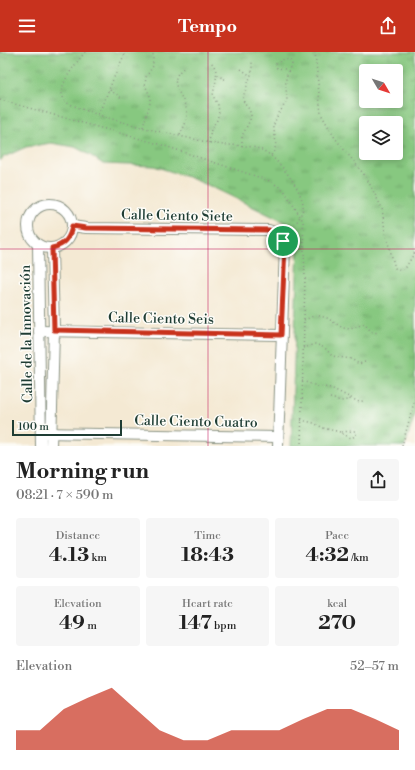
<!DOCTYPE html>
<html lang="en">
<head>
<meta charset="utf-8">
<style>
  :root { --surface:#fff; --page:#f6f6f6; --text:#222; --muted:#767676; --accent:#c8321e }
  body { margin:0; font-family:"Libre Bodoni",serif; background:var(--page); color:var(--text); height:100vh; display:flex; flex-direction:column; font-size:15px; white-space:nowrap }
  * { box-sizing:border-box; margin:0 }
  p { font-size:13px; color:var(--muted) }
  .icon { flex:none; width:22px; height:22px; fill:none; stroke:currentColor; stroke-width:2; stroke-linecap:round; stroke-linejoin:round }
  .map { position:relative; height:394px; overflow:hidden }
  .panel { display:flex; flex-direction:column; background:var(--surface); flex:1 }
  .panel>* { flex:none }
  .needle { width:26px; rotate:129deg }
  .controls { position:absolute; left:359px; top:12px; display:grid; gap:8px }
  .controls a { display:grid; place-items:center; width:44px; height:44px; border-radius:4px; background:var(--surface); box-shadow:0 2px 6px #0003; font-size:20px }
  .scale { position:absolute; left:12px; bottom:10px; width:110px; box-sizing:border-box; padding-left:4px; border:2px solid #1f3d34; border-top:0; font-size:11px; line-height:14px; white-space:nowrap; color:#1f3d34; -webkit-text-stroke:3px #fdfcf7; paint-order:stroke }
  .pin { position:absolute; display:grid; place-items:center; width:34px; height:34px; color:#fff; margin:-17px; border:2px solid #fff; border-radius:50%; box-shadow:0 1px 4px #0007 }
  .round { display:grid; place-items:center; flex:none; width:42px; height:42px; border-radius:4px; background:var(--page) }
  .summary { display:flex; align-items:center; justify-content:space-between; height:68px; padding:0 16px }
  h1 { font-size:22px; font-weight:800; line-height:30px }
  .stats { display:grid; grid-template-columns:repeat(3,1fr); gap:6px; height:68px; padding:4px 16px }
  .stats div { display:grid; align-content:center; border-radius:4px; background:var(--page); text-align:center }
  .stats b { font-size:20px; font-weight:800 }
  .stats small { font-size:11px; font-weight:400 }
  .stats p { font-size:11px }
  .chart { height:112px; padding:8px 16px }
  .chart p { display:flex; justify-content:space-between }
  .chart svg { width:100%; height:72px; margin-top:4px; fill:var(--accent); opacity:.7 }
  header { display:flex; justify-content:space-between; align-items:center; height:52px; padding:0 16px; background:var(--accent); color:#fff; font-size:18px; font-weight:800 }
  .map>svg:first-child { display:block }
</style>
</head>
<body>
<header><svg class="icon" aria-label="menu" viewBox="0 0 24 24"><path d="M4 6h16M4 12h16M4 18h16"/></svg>Tempo<svg class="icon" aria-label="share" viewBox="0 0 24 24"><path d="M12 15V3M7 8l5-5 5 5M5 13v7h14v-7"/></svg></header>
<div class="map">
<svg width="415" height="394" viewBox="0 0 415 394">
  <defs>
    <pattern id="park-tufts" width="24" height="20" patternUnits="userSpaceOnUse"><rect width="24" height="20" fill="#87c880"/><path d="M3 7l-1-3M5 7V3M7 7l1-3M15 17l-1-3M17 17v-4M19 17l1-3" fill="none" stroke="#6ea46a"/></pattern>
  </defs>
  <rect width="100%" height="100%" fill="#fdfcf7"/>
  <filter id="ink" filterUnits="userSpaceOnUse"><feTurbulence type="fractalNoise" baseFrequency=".025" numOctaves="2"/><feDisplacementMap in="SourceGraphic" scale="8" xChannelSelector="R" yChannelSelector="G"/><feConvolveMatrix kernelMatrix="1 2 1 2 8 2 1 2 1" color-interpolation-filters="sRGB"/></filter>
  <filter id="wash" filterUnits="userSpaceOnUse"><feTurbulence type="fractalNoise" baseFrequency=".012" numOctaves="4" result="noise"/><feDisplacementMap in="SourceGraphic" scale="16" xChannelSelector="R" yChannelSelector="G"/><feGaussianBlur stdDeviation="0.9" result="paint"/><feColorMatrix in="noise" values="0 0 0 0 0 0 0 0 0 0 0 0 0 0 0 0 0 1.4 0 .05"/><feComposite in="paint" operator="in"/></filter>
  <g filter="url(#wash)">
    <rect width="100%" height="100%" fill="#f4e9d3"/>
    <path fill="url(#park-tufts)" stroke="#53825a" fill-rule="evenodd" d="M0,0H415V362L405,394H291L298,195L290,173L210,134L188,125L154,114L103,112L90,103L75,95L51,91L26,95L4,105L0,109ZM366,19H396V49H366ZM366,71H396V101H366Z"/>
  </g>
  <g filter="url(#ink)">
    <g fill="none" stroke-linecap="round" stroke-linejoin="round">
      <defs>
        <g id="minor">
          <circle cx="50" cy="174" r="22"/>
          <path d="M72,174L86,176L269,178L281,184L285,194L278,394"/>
          <path d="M38,193L41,394"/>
          <path d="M39,279L281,283"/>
          <path d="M41,381L278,385"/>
          <path d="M51,394L54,278L52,196"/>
        </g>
      </defs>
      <use href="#minor" stroke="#8a9384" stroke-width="12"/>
      <g stroke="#8a9384" stroke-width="1.5" stroke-dasharray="1 3" stroke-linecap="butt">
        <path d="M85,0C78,9 61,29 62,41C62,44 64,47 65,50C110,70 162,80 211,91C227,95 246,91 262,98C276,104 304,139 303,155C302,164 294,174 289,181"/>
        <path d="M315,0L321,62L335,86L366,125L382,156L385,180L395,216L401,218L406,215L415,200"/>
        <path d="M0,1L1,0"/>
        <path d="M241,17L251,24"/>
        <path d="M217,23L226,28"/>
        <path d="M110,38L123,47"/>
        <path d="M0,48L159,92L270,129L284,138L303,169L305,226L301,394"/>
        <path d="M98,62C108,42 115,20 126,0"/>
        <path d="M143,75L150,51V44L145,33L146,25L153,14V0"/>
        <path d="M180,83C183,76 187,71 187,62C186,43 163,30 185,15"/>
        <path d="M209,91L211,77L217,68L219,60L218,53L213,44C214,32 221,21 211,10"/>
        <path d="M242,94V84L250,68L251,63L249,57L244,51L243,45L252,20V8"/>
        <path d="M271,103C280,93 273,84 274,73C276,63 283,57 287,48C286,32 283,27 292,12L290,8L284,7L276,12L277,16L285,17"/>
        <path d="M304,268L316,263L327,266L343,276L350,277L364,272L372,280L379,281"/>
        <path d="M303,296L315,292L325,296L332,304L351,307L359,312L365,310"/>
        <path d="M302,329L317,334L331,336L359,350L363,349"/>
        <path d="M330,346L341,349L352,347"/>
        <path d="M301,368L314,371L323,376L340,380L348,385L352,386L356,383L355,379L340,380"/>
        <path d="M402,394L415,347"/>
      </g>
      <use href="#minor" stroke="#fff" stroke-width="10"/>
    </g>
  </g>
  <g fill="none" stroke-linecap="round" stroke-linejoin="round" filter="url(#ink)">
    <defs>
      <path id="route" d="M72,174L86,176L269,178L281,184L285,194L281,283L54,278L52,196C65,193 70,186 72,174Z"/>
    </defs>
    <use href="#route" stroke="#fff" stroke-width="8"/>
    <use href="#route" stroke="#c8321e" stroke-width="5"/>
  </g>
  <path fill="none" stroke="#c2185b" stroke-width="1" stroke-opacity="0.55" d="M208,0V394M0,197H415"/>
  <g text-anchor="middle" stroke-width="3" stroke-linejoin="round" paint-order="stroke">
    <g font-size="14" fill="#1f3d34" stroke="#fdfcf7">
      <text transform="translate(177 163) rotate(1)" y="5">Calle Ciento Siete</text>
      <text transform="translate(161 266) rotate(1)" y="5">Calle Ciento Seis</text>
      <text transform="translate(26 282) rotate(-91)" y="5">Calle de la Innovación</text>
      <text transform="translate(196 369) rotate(1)" y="5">Calle Ciento Cuatro</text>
    </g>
  </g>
</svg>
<div class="controls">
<a><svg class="needle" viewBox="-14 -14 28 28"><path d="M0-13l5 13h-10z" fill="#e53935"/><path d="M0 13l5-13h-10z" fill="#767676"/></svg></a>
<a><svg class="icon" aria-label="layers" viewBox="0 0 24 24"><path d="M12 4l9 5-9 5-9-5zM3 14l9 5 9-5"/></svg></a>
</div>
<div class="scale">100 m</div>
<div class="pin" style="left:283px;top:189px;background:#1e9e55"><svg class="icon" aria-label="arrive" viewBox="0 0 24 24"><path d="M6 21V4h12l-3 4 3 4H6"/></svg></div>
</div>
<section class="panel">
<div class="summary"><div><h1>Morning run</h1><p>08:21 · 7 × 590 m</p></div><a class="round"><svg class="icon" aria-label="share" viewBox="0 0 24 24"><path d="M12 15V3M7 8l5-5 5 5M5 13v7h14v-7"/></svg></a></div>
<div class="stats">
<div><p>Distance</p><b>4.13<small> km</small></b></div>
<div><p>Time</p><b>18:43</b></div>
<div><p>Pace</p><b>4:32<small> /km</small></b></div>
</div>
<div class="stats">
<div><p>Elevation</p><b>49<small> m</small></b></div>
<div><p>Heart rate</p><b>147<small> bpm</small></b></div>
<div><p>kcal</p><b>270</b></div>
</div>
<div class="chart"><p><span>Elevation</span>52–57 m</p>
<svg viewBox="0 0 160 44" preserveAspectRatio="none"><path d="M0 44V32L10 32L20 19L30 12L40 6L50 19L60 32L70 38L80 38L90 32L100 32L110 32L120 25L130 19L140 19L150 25L160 32V44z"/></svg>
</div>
</section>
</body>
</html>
